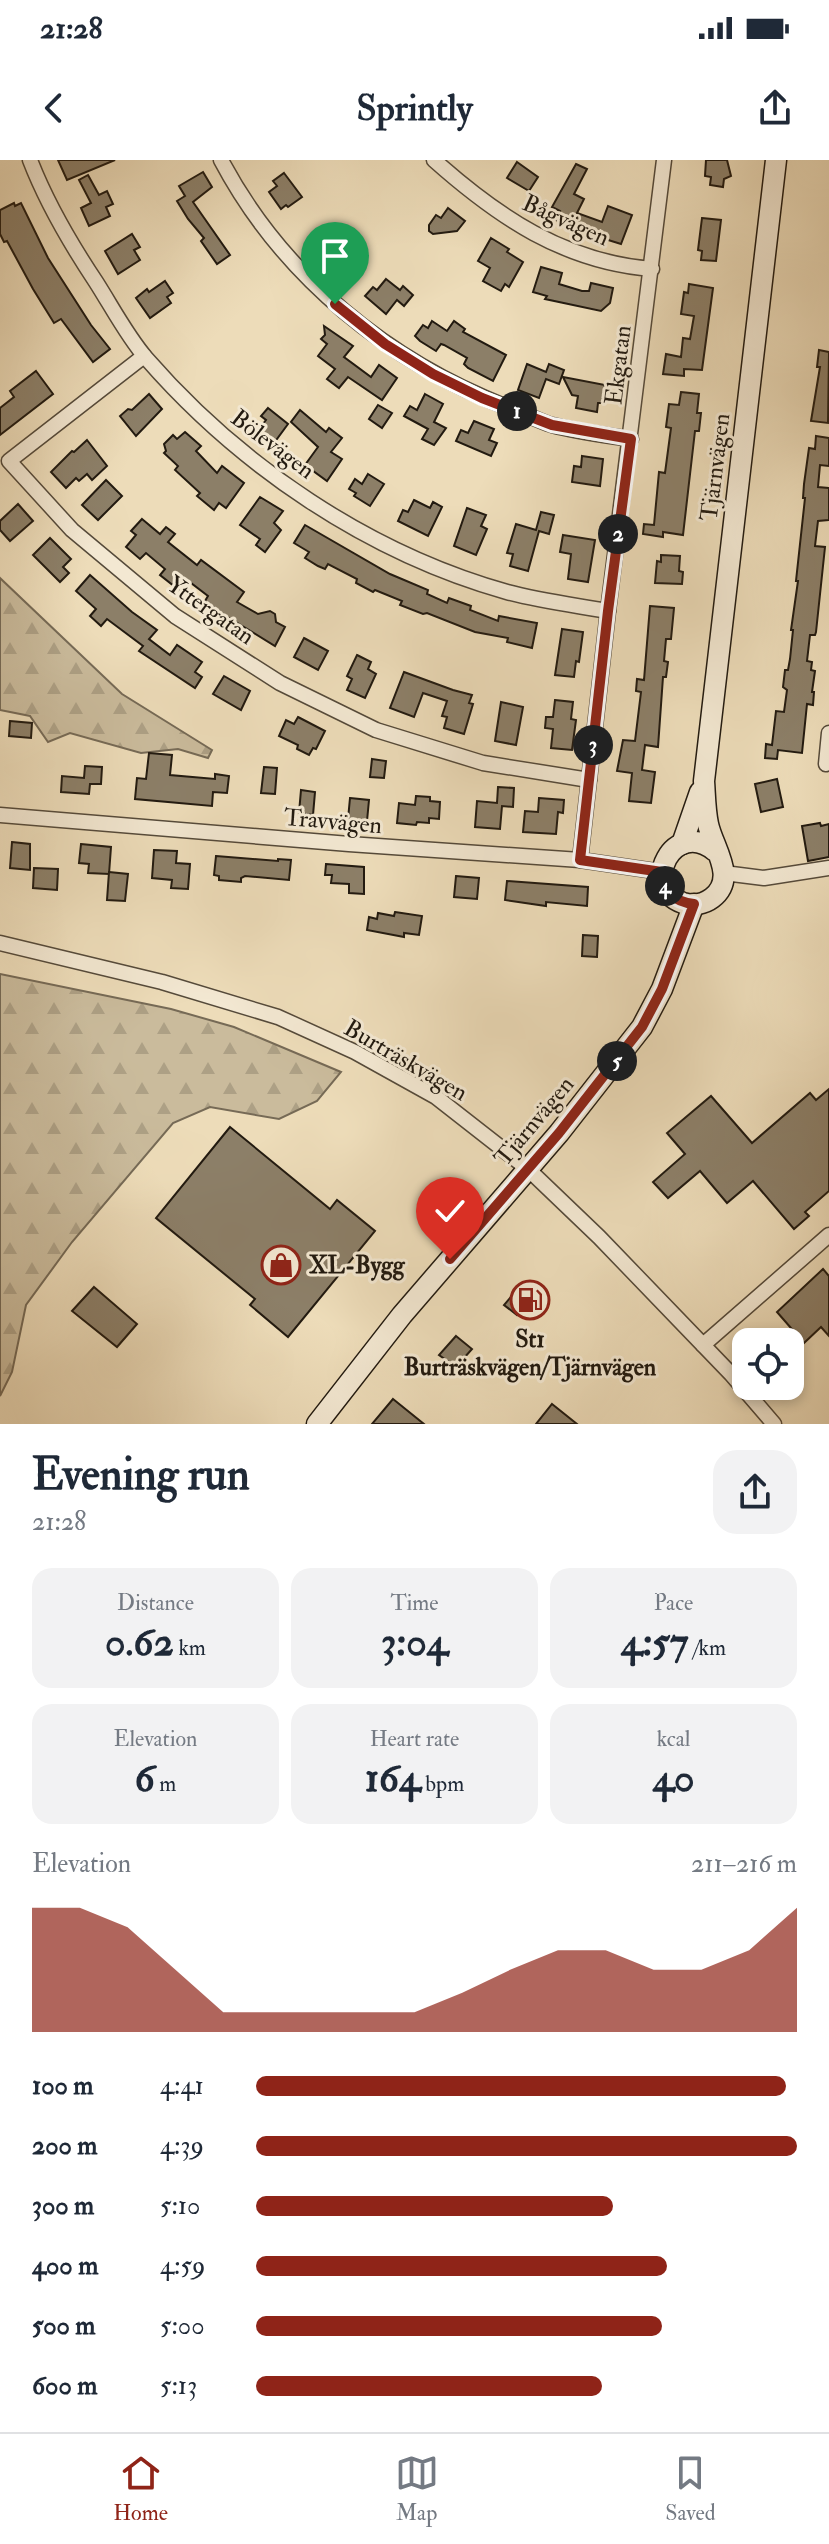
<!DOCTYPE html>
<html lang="en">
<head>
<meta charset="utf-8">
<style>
  :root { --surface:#fff; --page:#f2f2f3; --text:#1f2937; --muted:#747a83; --line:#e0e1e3; --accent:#8f2418 }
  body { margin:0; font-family:"IM FELL Double Pica",serif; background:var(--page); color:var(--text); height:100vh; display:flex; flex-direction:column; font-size:30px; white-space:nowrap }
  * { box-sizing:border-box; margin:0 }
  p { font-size:26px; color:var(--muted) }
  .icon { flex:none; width:44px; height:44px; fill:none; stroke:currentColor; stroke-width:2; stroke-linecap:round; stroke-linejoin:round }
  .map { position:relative; height:1264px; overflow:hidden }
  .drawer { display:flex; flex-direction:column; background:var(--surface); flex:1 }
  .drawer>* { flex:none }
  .fabs { position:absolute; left:732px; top:1168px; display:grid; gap:16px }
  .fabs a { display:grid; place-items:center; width:72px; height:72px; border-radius:16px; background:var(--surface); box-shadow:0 4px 12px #0003; font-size:40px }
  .pin { position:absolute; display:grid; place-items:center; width:68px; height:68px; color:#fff; margin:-82px -34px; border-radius:50% 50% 50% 0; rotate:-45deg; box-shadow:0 0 8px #0007 }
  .pin .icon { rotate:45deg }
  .km { position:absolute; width:40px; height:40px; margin:-20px; border-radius:50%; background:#222; color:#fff; font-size:22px; line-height:40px; text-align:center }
  .round { display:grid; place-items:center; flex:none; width:84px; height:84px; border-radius:24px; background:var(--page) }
  .overview { display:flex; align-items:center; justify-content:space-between; height:136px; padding:0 32px }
  h1 { font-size:44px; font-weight:700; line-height:60px }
  .metrics { display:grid; grid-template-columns:repeat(3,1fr); gap:12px; height:136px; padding:8px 32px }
  .metrics div { display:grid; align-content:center; border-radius:20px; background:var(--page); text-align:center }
  .metrics b { font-size:40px; font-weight:700 }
  .metrics small { font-size:22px; font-weight:400 }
  .metrics p { font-size:22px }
  .chart { height:224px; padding:16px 32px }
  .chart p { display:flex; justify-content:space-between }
  .chart svg { width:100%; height:144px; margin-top:8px; fill:var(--accent); opacity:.7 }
  ul { padding:0 32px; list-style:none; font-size:26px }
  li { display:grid; grid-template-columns:128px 96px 1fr; align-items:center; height:60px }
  li i { height:20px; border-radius:10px; background:var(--accent) }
  .status { display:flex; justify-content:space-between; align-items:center; height:56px; padding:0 40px; background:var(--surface); direction:ltr }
  .status svg { height:22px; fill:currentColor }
  header { display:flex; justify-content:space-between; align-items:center; height:104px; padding:0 32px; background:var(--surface); font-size:36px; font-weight:700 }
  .tabs { display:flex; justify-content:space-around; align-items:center; height:112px; border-top:2px solid var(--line); background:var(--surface); font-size:22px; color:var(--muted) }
  .tabs a { display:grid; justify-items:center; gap:4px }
  .tabs .selected { color:var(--accent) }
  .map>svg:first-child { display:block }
</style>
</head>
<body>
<div class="status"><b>21:28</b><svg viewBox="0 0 49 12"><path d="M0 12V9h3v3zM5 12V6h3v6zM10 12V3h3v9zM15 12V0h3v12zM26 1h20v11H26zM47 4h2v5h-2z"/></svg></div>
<header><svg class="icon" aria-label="back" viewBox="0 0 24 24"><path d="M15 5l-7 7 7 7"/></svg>Sprintly<svg class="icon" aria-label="share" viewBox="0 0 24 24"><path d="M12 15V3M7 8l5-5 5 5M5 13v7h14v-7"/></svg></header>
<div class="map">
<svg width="829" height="1264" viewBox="0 0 829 1264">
  <defs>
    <pattern id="forest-firs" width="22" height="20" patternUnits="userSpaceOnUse" patternTransform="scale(2)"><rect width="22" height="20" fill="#cabb9c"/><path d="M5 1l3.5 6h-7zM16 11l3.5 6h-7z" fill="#ada085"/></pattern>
  </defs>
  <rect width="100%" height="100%" fill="#eddcb9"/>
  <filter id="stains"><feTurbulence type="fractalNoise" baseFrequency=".0025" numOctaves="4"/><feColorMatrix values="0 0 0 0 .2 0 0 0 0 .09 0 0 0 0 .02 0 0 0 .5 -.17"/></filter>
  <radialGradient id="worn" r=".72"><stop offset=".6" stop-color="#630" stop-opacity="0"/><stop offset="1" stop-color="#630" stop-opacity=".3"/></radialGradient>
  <g fill="url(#forest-firs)" stroke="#766a56" stroke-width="2">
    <path d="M0,418L122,534L212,590L208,598L178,589L141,593L70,573L48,582L30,556L0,550Z"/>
    <path d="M0,814L171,849L234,867L341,912L317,941L279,959L210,947L173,963L72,1082L26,1145L12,1212L0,1236Z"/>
  </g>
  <g fill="#8c7f68" stroke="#221a10" stroke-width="2">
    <path d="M58,0H115L67,20Z"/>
    <path d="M706,0H727L731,16L724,19L723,27L710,25L711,17L705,16Z"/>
    <path d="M517,2L538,17L529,31L507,18Z"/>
    <path d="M576,4L587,9L574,34L584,39L577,53L602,62L608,46L632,55L621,84L576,70L556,60L560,51L552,47Z"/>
    <path d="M203,12L212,27L193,42L230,95L217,104L201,81L204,78L188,59L177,41L185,36L179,26Z"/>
    <path d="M284,13L302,37L288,47L286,45L281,49L269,32L277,26L273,21Z"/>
    <path d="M88,15L99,35L107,31L113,44L106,47L110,56L89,66L81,48L91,43L79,20Z"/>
    <path d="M14,43L15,46L21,43L48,98L91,165L110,189L93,202L61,159L54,163L33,129L7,81L4,82L0,74V50Z"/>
    <path d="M448,48L465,61L457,71L433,74L429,71V65L436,55L441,58Z"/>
    <path d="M702,58L721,60L716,101L701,100L702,91L698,90Z"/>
    <path d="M132,74L140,87L134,90L140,100L118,114L105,91Z"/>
    <path d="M491,78L509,89L507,92L523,102L509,127L505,124L501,131L483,121L490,108L478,101Z"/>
    <path d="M541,107L562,113L559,124L582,131H589L591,123L613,128L610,143L601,151L545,139L547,136L533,132Z"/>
    <path d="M386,119L400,130L403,126L413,135L404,146L397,140L386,154L365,136L373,127L377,130Z"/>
    <path d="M165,121L173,133L167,137L171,143L150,158L136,138L147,129L149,132Z"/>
    <path d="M689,124L713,128L702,210L684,209V216L663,214L666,194L681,197L683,178L690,179L694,156L681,154L684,132L688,133Z"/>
    <path d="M432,161L447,171L454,161L465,169L463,172L506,195L493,221L468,208L464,204L467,198L444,185L441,184L436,191L420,181L415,176L423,165L428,168Z"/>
    <path d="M324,166L353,186L344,197L371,217L379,205L397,218L382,240L348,217L339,228L327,219L335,209L318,196L327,184L321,179L325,175Z"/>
    <path d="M819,190L829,192L828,263L811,261L820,207H817Z"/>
    <path d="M527,204L546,212L549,204L564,210L559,224L546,219L539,238L518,230Z"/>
    <path d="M36,211L53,234L0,275V248L14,237L10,231Z"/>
    <path d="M563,217L605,225L602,243H598L597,252L576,248L578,236L572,235Z"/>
    <path d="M681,232L699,234L697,253H701L699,271H695L683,375L663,372V377L643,374L644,364L654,365L659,312L665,313L671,268L666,267L669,244L679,245Z"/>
    <path d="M149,234L162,249L136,276L120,256L128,249L132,250Z"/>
    <path d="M425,234L443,244L434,262L446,268L434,285L422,279L428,269L404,256L410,246L417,250Z"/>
    <path d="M378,245L392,253L382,268L369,259Z"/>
    <path d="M268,248L288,264L274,283L258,270L266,260L261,256Z"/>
    <path d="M300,250L326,272L329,268L342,278L331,292L342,299L327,321L305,305L318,287L291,262Z"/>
    <path d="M474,261L494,269L489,280L497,283L491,296L456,281L461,270L468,273Z"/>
    <path d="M185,272L201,286L196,291L217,313L222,306L244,323L226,348L219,343L214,350L197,336L200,333L175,310L178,306L164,293L166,291L164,284L173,275L177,279Z"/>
    <path d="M816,276L829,278V306L820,305L818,327L829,328V360L818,361L815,386L825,387L816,472L815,475H810L807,501L812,502L811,510L815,511L812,532H814L813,545L807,544L802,593L778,590L777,599L765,598L766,584L772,585L776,551L784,552L787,530L783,527L785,510H788L790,499L793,470H791L798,421H796L805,338H803L804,324L809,288L815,289Z"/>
    <path d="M87,280L107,306L92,320L87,314L79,321L76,318L66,328L51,312L72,291L74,292Z"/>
    <path d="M582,296L603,299L600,326L572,322L574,306L581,307Z"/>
    <path d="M368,314L384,324L370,346L354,336L356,333L349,329L355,319L362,324Z"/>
    <path d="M106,320L122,336L98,360L82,345Z"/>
    <path d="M260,337L283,351L274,363L281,370L265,392L256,385L260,379L240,365Z"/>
    <path d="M414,340L430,348L433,342L442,347L428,376L398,361L403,350L408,352Z"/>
    <path d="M18,344L33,361L10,381L0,370V361Z"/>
    <path d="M467,348L486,355L481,366L487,369L476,395L454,386Z"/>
    <path d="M541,352L554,355L549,374L539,371L528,411L510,406L513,394L507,393L516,364L536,370Z"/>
    <path d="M142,359L160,374L166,367L175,374L168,382L197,405L201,400L244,432L237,442L258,454L270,451L275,454L276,462L285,467L275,486L226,456L205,441L208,436L187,420L179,430L160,415L165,409L146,393L140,399L126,387L136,375L131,371Z"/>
    <path d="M305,365L390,414L428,430L427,434L447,443L449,438L471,446L470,450L498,461L499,456L537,463L532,488L507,482L508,478L475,472L427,453L423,454L400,445L402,441L375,430L373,432L356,423L357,419L328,404L325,409L318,406L305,398L309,392L294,383Z"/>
    <path d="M563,375L595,380L588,422L568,419L571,394L560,392Z"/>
    <path d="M50,378L71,399L63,407L69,413L60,422L33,395Z"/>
    <path d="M661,395L680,396L679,411L683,412L682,424L655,423L657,401L661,402Z"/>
    <path d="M90,415L132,452L157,470L149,479L170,495L177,485L202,502L195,512L202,517L195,528L139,491L143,486L107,459L101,466L90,456L96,449L76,431Z"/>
    <path d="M650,446L674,448L671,479H666L664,501L668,502L666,517H663L658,587L645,585L642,610L655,612L651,643L629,641L632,613L617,611L623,580L635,581L641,532L636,531L637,519L644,520Z"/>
    <path d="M562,469L583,472L579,502L576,501L574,517L555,515Z"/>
    <path d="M304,478L328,491L318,510L294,497Z"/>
    <path d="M357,495L371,502L368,509L376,514L365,538L347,530L352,519L347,516Z"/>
    <path d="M404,512L453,530L472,535L469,543L473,544L464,574L444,568L447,557L442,556L447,541L423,533L414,557L390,548Z"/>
    <path d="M224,516L250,531L241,550L213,534Z"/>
    <path d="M555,540L573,542L571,559L576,560L572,590L551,588L553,569L545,568L546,557H553Z"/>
    <path d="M501,542L523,547L516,585L495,581Z"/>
    <path d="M298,557L325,571L316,589L313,588L309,595L297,589L298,585L279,576L286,560L294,564Z"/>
    <path d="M10,561L32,563L31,578L9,576Z"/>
    <path d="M149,593L172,595L170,615L215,619V614L229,616L227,633L213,632L212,646L135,639L137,618L146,619Z"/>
    <path d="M372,599L386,601L384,618L370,617Z"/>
    <path d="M85,606L102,607L101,624H90L89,634L61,632L62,616L84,618Z"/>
    <path d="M264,607L277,608L275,634L261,633Z"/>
    <path d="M777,619L783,647L761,652L755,624Z"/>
    <path d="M498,627L514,628L513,647L502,646L500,669L475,667L477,641L497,643Z"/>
    <path d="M301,630L315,632L313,655L299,653Z"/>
    <path d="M416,636L430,637V641L440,642L439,659L429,658V663L417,662L416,665L397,663L399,643L415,645Z"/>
    <path d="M350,638L369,640L367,661L348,659Z"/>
    <path d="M539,638L564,640L563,653L558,652L556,674L523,672L525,651L538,652Z"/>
    <path d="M820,663L821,666L829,664V697L808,701L802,666Z"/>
    <path d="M12,682L30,684V710L10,708Z"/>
    <path d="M81,684L111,687L109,714L88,713L89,704L79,703Z"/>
    <path d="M154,690L177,691L176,703L190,704L188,729L171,728L172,720L152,718Z"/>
    <path d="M216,696L278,701V699L291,700L289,720L245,716L241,718V722L219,720V716L214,715Z"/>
    <path d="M326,704L364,707V734L349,733V724L331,723L332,715H325Z"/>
    <path d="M34,708L58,709L57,730L33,728Z"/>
    <path d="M109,712L128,714L125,741L107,740Z"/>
    <path d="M456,716L479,718L477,739L454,737Z"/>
    <path d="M507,721L588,727L587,746L546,742V746L505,740Z"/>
    <path d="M395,752L422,756L419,775L404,773V777L367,770L369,757L377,759L378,753L394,756Z"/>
    <path d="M583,775L598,776L597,797L582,796Z"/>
    <path d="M829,929V1031L805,1052L809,1056L794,1069L753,1021L727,1043L700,1011L668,1038L653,1022L685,994L667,973L711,936L752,983L810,933L816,940Z"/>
    <path d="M230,967L330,1049L337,1040L375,1071L288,1177L250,1145L255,1139L156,1058Z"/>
    <path d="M823,1109L829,1116V1176L821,1167L804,1183L777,1152Z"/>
    <path d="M522,1124L534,1134L517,1155L504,1145Z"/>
    <path d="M94,1127L137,1164L117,1187L72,1151Z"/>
    <path d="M456,1176L472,1189L456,1207L439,1195Z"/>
    <path d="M393,1239L424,1264H372Z"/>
    <path d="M552,1244L577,1264H536Z"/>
  </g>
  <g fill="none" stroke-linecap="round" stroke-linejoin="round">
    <defs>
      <g id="street">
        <path d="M30,0C47,44 70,83 96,122C112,147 127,176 146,198C240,306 368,393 507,432C540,441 574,445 608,451"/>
        <path d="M221,0C283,117 390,203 512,249C526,254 539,261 552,265C578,272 605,275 631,279"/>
        <path d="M434,0C498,57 564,102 652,109"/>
        <path d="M144,196L9,301L72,370L175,456L280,523L376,570L483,603L589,620"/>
        <path d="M826,604L829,573"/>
        <path d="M0,655L349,684L580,700L662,712"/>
        <path d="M580,700L608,451L664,0"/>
        <path d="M724,713L764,718L829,708"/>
        <path d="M0,783L162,822L278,857L355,892L436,937L528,1009L599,1077L731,1214L774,1264"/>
        <path d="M703,1185L829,1075"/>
      </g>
      <g id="secondary">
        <path d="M682,684L700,632"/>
        <path d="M715,691C674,657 638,727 683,743C693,746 704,744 712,738C738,718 713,688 708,664C705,650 705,635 704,621L776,0"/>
        <path d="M317,1264L402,1155L559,973L642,867L662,829L694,744"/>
      </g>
    </defs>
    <use href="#street" stroke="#554a3a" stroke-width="17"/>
    <use href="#secondary" stroke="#221a10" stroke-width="23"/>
    <use href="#street" stroke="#f3e8d2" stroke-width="14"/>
    <use href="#secondary" stroke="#f3e8d2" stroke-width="20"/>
  </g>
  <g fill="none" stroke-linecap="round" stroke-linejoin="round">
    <defs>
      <path id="route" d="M335,144L385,184L433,214L482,238L552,265L631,279L608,451L580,700L662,712C664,732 674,742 694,744L662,829L642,867L559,973L450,1099"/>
    </defs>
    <use href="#route" stroke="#fff" stroke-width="16"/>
    <use href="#route" stroke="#8f2418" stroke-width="10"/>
  </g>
  <defs>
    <symbol id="shop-ring" viewBox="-11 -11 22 22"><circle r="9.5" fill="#f3e8d2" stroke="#8f2418" stroke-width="1.5"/><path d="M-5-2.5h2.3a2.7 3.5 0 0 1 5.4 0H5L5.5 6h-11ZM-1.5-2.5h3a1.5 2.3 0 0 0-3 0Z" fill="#8f2418"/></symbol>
    <symbol id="fuel-ring" viewBox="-11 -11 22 22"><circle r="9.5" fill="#f3e8d2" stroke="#8f2418" stroke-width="1.5"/><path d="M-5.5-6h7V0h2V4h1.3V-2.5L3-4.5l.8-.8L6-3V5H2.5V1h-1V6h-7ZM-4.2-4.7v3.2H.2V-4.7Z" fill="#8f2418"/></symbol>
  </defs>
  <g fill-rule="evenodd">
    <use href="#shop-ring" x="259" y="1083" width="44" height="44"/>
    <use href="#fuel-ring" x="508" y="1118" width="44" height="44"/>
  </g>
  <g text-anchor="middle" stroke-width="6" stroke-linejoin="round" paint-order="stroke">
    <g font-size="24" fill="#221a10" stroke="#f3e8d2">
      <text transform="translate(566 60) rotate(24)" y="8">Bågvägen</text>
      <text transform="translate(618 205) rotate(-83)" y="8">Ekgatan</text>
      <text transform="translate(273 284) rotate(37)" y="8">Bölevägen</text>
      <text transform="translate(715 307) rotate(-83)" y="8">Tjärnvägen</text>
      <text transform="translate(211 450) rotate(35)" y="8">Yttergatan</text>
      <text transform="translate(333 661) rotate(5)" y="8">Travvägen</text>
      <text transform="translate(406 900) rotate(30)" y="8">Burträskvägen</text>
      <text transform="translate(534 961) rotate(-50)" y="8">Tjärnvägen</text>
    </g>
    <g font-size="24" font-weight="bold" fill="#221a10" stroke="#f3e8d2" text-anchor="start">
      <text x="309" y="1113">XL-Bygg</text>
      <text x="530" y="1187" text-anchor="middle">St1<tspan x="530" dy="28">Burträskvägen/Tjärnvägen</tspan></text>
    </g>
  </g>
  <rect width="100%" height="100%" filter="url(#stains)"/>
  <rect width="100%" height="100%" fill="url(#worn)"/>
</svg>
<div class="fabs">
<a><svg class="icon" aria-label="locate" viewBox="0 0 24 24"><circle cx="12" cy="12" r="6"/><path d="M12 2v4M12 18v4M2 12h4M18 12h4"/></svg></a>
</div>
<div class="pin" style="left:335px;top:144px;background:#1e9e55"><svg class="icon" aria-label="arrive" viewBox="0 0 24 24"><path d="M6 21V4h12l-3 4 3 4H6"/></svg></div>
<div class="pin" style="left:450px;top:1099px;background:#d93025"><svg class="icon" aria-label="check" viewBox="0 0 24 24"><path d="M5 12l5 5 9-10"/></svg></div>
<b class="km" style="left:517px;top:251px">1</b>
<b class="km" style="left:618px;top:374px">2</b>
<b class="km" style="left:593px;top:585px">3</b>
<b class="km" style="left:665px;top:726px">4</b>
<b class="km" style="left:617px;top:901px">5</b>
</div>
<section class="drawer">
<div class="overview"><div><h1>Evening run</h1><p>21:28</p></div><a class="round"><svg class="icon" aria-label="share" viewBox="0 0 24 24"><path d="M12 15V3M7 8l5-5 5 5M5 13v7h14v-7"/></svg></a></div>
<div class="metrics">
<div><p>Distance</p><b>0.62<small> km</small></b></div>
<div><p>Time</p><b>3:04</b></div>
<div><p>Pace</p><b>4:57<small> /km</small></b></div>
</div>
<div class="metrics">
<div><p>Elevation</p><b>6<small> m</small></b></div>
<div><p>Heart rate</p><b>164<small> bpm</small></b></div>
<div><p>kcal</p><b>40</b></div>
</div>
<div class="chart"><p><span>Elevation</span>211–216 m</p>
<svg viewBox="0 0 160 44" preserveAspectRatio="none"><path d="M0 44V6L10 6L20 12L30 25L40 38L50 38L60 38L70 38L80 38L90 32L100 25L110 19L120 19L130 25L140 25L150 19L160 6V44z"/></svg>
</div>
<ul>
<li><b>100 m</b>4:41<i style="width:98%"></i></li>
<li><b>200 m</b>4:39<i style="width:100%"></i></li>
<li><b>300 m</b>5:10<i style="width:66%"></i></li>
<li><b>400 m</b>4:59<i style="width:76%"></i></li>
<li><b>500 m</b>5:00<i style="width:75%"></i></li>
<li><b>600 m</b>5:13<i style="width:64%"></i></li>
</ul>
</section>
<nav class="tabs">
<a class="selected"><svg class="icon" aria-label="home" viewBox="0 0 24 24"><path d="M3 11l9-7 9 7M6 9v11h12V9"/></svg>Home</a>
<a><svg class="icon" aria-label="map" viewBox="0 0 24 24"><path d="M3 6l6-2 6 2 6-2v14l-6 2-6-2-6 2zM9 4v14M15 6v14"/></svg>Map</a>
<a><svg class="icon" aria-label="saved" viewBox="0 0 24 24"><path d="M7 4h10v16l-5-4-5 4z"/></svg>Saved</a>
</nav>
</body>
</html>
